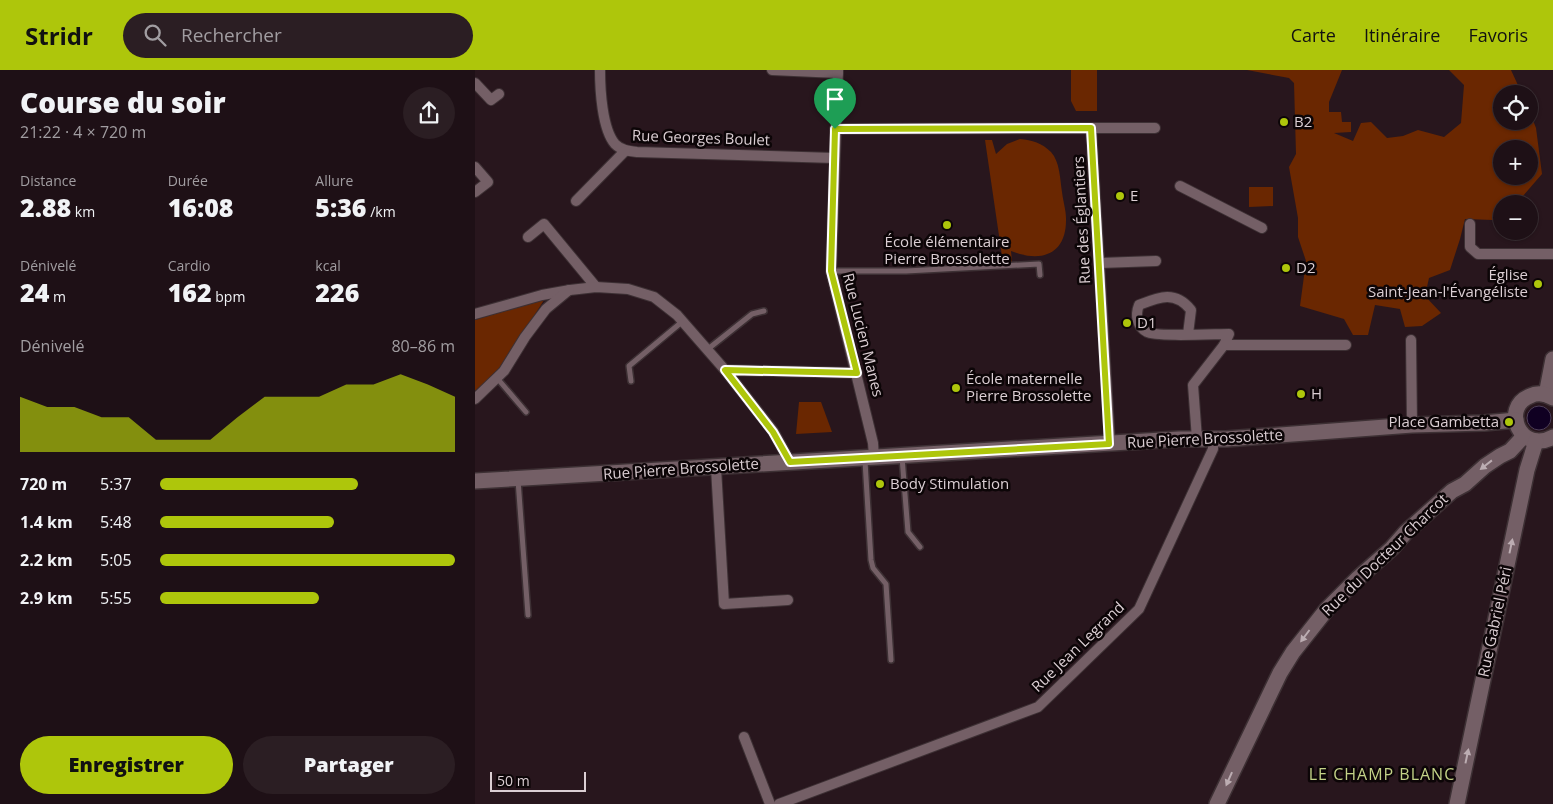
<!DOCTYPE html>
<html lang="fr">
<head>
<meta charset="utf-8">
<style>
  :root { --surface:#1e1016; --page:#2b1e23; --text:#f1f3f6; --muted:#a19da1; --line:#3c3035; --accent:#aec60b }
  body { margin:0; font-family:"Open Sans",sans-serif; background:var(--page); color:var(--text); height:100vh; display:flex; flex-direction:column; font-size:19px; white-space:nowrap }
  * { box-sizing:border-box; margin:0 }
  p { font-size:16px; color:var(--muted) }
  .icon { flex:none; width:28px; height:28px; fill:none; stroke:currentColor; stroke-width:2; stroke-linecap:round; stroke-linejoin:round }
  .map { position:relative; flex:1; overflow:hidden }
  .panel { display:flex; flex-direction:column; background:var(--surface); width:475px }
  .panel>* { flex:none }
  .fabs { position:absolute; left:1018px; top:15px; display:grid; gap:10px }
  .fabs a { display:grid; place-items:center; width:45px; height:45px; border-radius:50%; background:var(--surface); box-shadow:0 1px 4px #0004,0 0 0 1px var(--line); font-size:25px }
  .scale { position:absolute; left:15px; bottom:12px; width:96px; box-sizing:border-box; padding-left:5px; border:2px solid #dbced3; border-top:0; font-size:14px; line-height:18px; white-space:nowrap; color:#dbced3; -webkit-text-stroke:4px #0c0507; paint-order:stroke }
  .pin { position:absolute; display:grid; place-items:center; width:42px; height:42px; color:#fff; margin:-51px -21px; border-radius:50% 50% 50% 0; rotate:-45deg; box-shadow:0 0 5px #0007 }
  .pin .icon { rotate:45deg }
  .round { display:grid; place-items:center; flex:none; width:52px; height:52px; border-radius:26px; background:var(--page) }
  .overview { display:flex; align-items:center; justify-content:space-between; height:85px; padding:0 20px }
  h1 { font-size:28px; font-weight:800; line-height:38px }
  .metrics { display:grid; grid-template-columns:repeat(3,1fr); gap:8px; height:85px; padding:5px 20px }
  .metrics div { display:grid; align-content:center }
  .metrics b { font-size:25px; font-weight:800 }
  .metrics small { font-size:14px; font-weight:400 }
  .metrics p { font-size:14px }
  .chart { height:140px; padding:10px 20px }
  .chart p { display:flex; justify-content:space-between }
  .chart svg { width:100%; height:90px; margin-top:5px; fill:var(--accent); opacity:.7 }
  .action { display:flex; gap:10px; margin-top:auto; padding:10px 20px }
  .action a { flex:1; height:58px; border-radius:30px; background:var(--accent); color:#111; font-size:20px; font-weight:800; line-height:58px; text-align:center }
  .action a+a { background:var(--page); color:var(--text) }
  ul { padding:0 20px; list-style:none; font-size:16px }
  li { display:grid; grid-template-columns:80px 60px 1fr; align-items:center; height:38px }
  li i { height:12px; border-radius:6px; background:var(--accent) }
  header { display:flex; align-items:center; gap:30px; box-sizing:border-box; height:70px; padding:0 25px; background:var(--accent); color:#111 }
  header strong { font-size:24px }
  nav { display:flex; gap:28px; margin-inline-start:auto; font-size:18px }
  .search { width:350px; height:45px; background:var(--page); display:flex; align-items:center; gap:12px; box-sizing:border-box; padding:0 18px; border-radius:28px; color:var(--muted); font-size:19px }
  main { display:flex; flex:1; min-height:0 }
  .map>svg:first-child { display:block }
</style>
</head>
<body>
<header>
<strong>Stridr</strong>
<div class="search"><svg class="icon" aria-label="search" viewBox="0 0 24 24"><circle cx="10" cy="10" r="6"/><path d="M15 15l6 6"/></svg>Rechercher</div>
<nav><a>Carte</a><a>Itinéraire</a><a>Favoris</a></nav>
</header>
<main>
<section class="panel">
<div class="overview"><div><h1>Course du soir</h1><p>21:22 · 4 × 720 m</p></div><a class="round"><svg class="icon" aria-label="share" viewBox="0 0 24 24"><path d="M12 15V3M7 8l5-5 5 5M5 13v7h14v-7"/></svg></a></div>
<div class="metrics">
<div><p>Distance</p><b>2.88<small> km</small></b></div>
<div><p>Durée</p><b>16:08</b></div>
<div><p>Allure</p><b>5:36<small> /km</small></b></div>
</div>
<div class="metrics">
<div><p>Dénivelé</p><b>24<small> m</small></b></div>
<div><p>Cardio</p><b>162<small> bpm</small></b></div>
<div><p>kcal</p><b>226</b></div>
</div>
<div class="chart"><p><span>Dénivelé</span>80–86 m</p>
<svg viewBox="0 0 160 44" preserveAspectRatio="none"><path d="M0 44V17L10 22L20 22L30 27L40 27L50 38L60 38L70 38L80 27L90 17L100 17L110 17L120 11L130 11L140 6L150 11L160 17V44z"/></svg>
</div>
<ul>
<li><b>720 m</b>5:37<i style="width:67%"></i></li>
<li><b>1.4 km</b>5:48<i style="width:59%"></i></li>
<li><b>2.2 km</b>5:05<i style="width:100%"></i></li>
<li><b>2.9 km</b>5:55<i style="width:54%"></i></li>
</ul>
<div class="action"><a>Enregistrer</a><a>Partager</a></div>
</section>
<div class="map">
<svg width="1078" height="734" viewBox="0 0 1078 734">
  <rect width="100%" height="100%" fill="#28161d"/>
  <g fill="#6a2701" fill-rule="evenodd">
    <path d="M596,0H622V41H601L596,31Z"/>
    <path d="M772,0H867L854,32V42H866L867,52H876V62L859,63L878,71L886,53L896,52L912,68L928,66L943,60L969,67L986,53L989,15L974,0H1036L1047,24H1026V51H1054V40L1061,58L1067,104L1048,126L1038,134H1026V144L1018,150L990,149L985,169L975,200L954,208L950,226L966,243L947,256L930,257L925,239L900,235L893,265H878L869,249L825,236L831,191L823,167V148L814,97L821,84L819,13L814,8ZM1026,79H1054V106H1026Z"/>
    <path d="M545,69C557,70 567,73 576,82C585,92 585,109 587,122C588,131 591,140 591,148C592,185 566,193 536,181L537,192L528,193L510,70H517L521,84L532,74Z"/>
    <path d="M774,117H798V136L774,137Z"/>
    <path d="M64,230H69L26,299L0,321V250Z"/>
    <path d="M324,332H346L357,362L321,364Z"/>
  </g>
  <circle fill="#100022" stroke="#4d3e57" cx="1064" cy="348" r="12"/>
  <g fill="none" stroke-linecap="round" stroke-linejoin="round">
    <defs>
      <g id="lane">
        <path d="M356,201H431L564,194L565,205"/>
        <path d="M233,279L277,244L289,241"/>
        <path d="M22,308L51,342"/>
        <path d="M156,311L154,296L208,251"/>
        <path d="M427,387L433,462L445,477"/>
        <path d="M390,391L396,490L398,498L411,514L416,590"/>
        <path d="M43,410L53,545"/>
      </g>
      <g id="street">
        <path d="M125,0C125,19 127,59 140,74C146,80 153,81 162,82L359,88"/>
        <path d="M297,0L363,3"/>
        <path d="M363,0L356,201L398,373L399,387"/>
        <path d="M0,13L16,30L24,24"/>
        <path d="M616,58H680"/>
        <path d="M360,59L616,58L635,374"/>
        <path d="M0,97L13,112L0,122"/>
        <path d="M705,116L787,158"/>
        <path d="M101,131L150,81"/>
        <path d="M995,154V177L1003,184H1078"/>
        <path d="M53,167L69,154L121,217"/>
        <path d="M625,193L681,191"/>
        <path d="M0,244L67,225L95,220L121,217L153,219L179,227L202,245L250,300L298,361L315,392"/>
        <path d="M713,264L716,240C700,220 684,227 664,235C660,245 662,257 672,262C681,267 740,264 754,264L749,275"/>
        <path d="M936,270L937,355"/>
        <path d="M250,300L382,303"/>
        <path d="M0,329L29,301L50,267L71,239L94,220"/>
        <path d="M722,369L718,315L749,275H871"/>
        <path d="M241,398L249,534L313,530"/>
        <path d="M269,667L295,734"/>
        <path d="M304,734L563,637L664,539L738,379V369"/>
      </g>
      <g id="secondary">
        <path d="M1071,325L1078,289"/>
        <path d="M1078,328C1071,324 1063,322 1055,326C1025,338 1046,385 1078,367"/>
        <path d="M0,411L704,369H751L937,355L1009,353L1041,350"/>
        <path d="M742,734L805,603L818,582L852,539L883,508L917,478L931,462L977,421L990,414L1010,396L1025,386L1035,381L1049,366"/>
        <path d="M982,734L1052,400L1061,371"/>
      </g>
    </defs>
    <use href="#lane" stroke="#3d3034" stroke-width="8"/>
    <use href="#street" stroke="#3d3034" stroke-width="12"/>
    <use href="#secondary" stroke="#3d3034" stroke-width="18"/>
    <use href="#lane" stroke="#745f66" stroke-width="5"/>
    <use href="#street" stroke="#745f66" stroke-width="10"/>
    <use href="#secondary" stroke="#745f66" stroke-width="15"/>
  </g>
  <defs><path id="oneway-solid" d="M-6-.8H1V-3.2L6.5 0L1 3.2V.8H-6Z" transform="scale(1.25)"/></defs>
  <g fill="#bcadb2">
    <use href="#oneway-solid" transform="translate(1011 395) rotate(142)"/>
    <use href="#oneway-solid" transform="translate(1036 476) rotate(-78)"/>
    <use href="#oneway-solid" transform="translate(830 566) rotate(127)"/>
    <use href="#oneway-solid" transform="translate(992 686) rotate(-78)"/>
    <use href="#oneway-solid" transform="translate(754 709) rotate(114)"/>
  </g>
  <g fill="none" stroke-linecap="round" stroke-linejoin="round">
    <defs>
      <path id="route" d="M616,58L634,374L315,392L298,362L250,300L382,303L356,201L360,59Z"/>
    </defs>
    <use href="#route" stroke="#fff" stroke-width="10"/>
    <use href="#route" stroke="#aec60b" stroke-width="6"/>
  </g>
  <g fill="#aec60b" stroke="#0c0507" stroke-width="2">
    <circle cx="809" cy="52" r="5"/>
    <circle cx="645" cy="126" r="5"/>
    <circle cx="472" cy="155" r="5"/>
    <circle cx="811" cy="198" r="5"/>
    <circle cx="1063" cy="214" r="5"/>
    <circle cx="652" cy="253" r="5"/>
    <circle cx="481" cy="318" r="5"/>
    <circle cx="826" cy="324" r="5"/>
    <circle cx="1034" cy="352" r="5"/>
    <circle cx="405" cy="414" r="5"/>
  </g>
  <g text-anchor="middle" stroke-width="5" stroke-linejoin="round" paint-order="stroke">
    <g font-size="15" fill="#dbced3" stroke="#0c0507" text-anchor="start">
      <text x="819" y="57">B2</text>
      <text x="655" y="131">E</text>
      <text x="472" y="177" text-anchor="middle">École élémentaire<tspan x="472" dy="17">Pierre Brossolette</tspan></text>
      <text x="821" y="203">D2</text>
      <text x="1053" y="210" text-anchor="end">Église<tspan x="1053" dy="17">Saint-Jean-l'Évangéliste</tspan></text>
      <text x="662" y="258">D1</text>
      <text x="491" y="314">École maternelle<tspan x="491" dy="17">Pierre Brossolette</tspan></text>
      <text x="836" y="329">H</text>
      <text x="1024" y="357" text-anchor="end">Place Gambetta</text>
      <text x="415" y="419">Body Stimulation</text>
    </g>
    <g font-size="15" fill="#dbced3" stroke="#0c0507">
      <text transform="translate(226 68) rotate(2)" y="5">Rue Georges Boulet</text>
      <text transform="translate(607 150) rotate(-93)" y="5">Rue des Églantiers</text>
      <text transform="translate(388 265) rotate(76)" y="5">Rue Lucien Manes</text>
      <text transform="translate(730 369) rotate(-3)" y="5">Rue Pierre Brossolette</text>
      <text transform="translate(206 399) rotate(-4)" y="5">Rue Pierre Brossolette</text>
      <text transform="translate(910 485) rotate(-44)" y="5">Rue du Docteur Charcot</text>
      <text transform="translate(1020 552) rotate(-78)" y="5">Rue Gabriel Péri</text>
      <text transform="translate(603 577) rotate(-44)" y="5">Rue Jean Legrand</text>
    </g>
    <g font-size="16" letter-spacing="1" fill="#c3d287" stroke="#0c0507">
      <text x="907" y="710">LE CHAMP BLANC</text>
    </g>
  </g>
</svg>
<div class="fabs">
<a><svg class="icon" aria-label="locate" viewBox="0 0 24 24"><circle cx="12" cy="12" r="6"/><path d="M12 2v4M12 18v4M2 12h4M18 12h4"/></svg></a>
<a>+</a>
<a>−</a>
</div>
<div class="scale">50 m</div>
<div class="pin" style="left:360px;top:59px;background:#1e9e55"><svg class="icon" aria-label="arrive" viewBox="0 0 24 24"><path d="M6 21V4h12l-3 4 3 4H6"/></svg></div>
</div>
</main>
</body>
</html>
